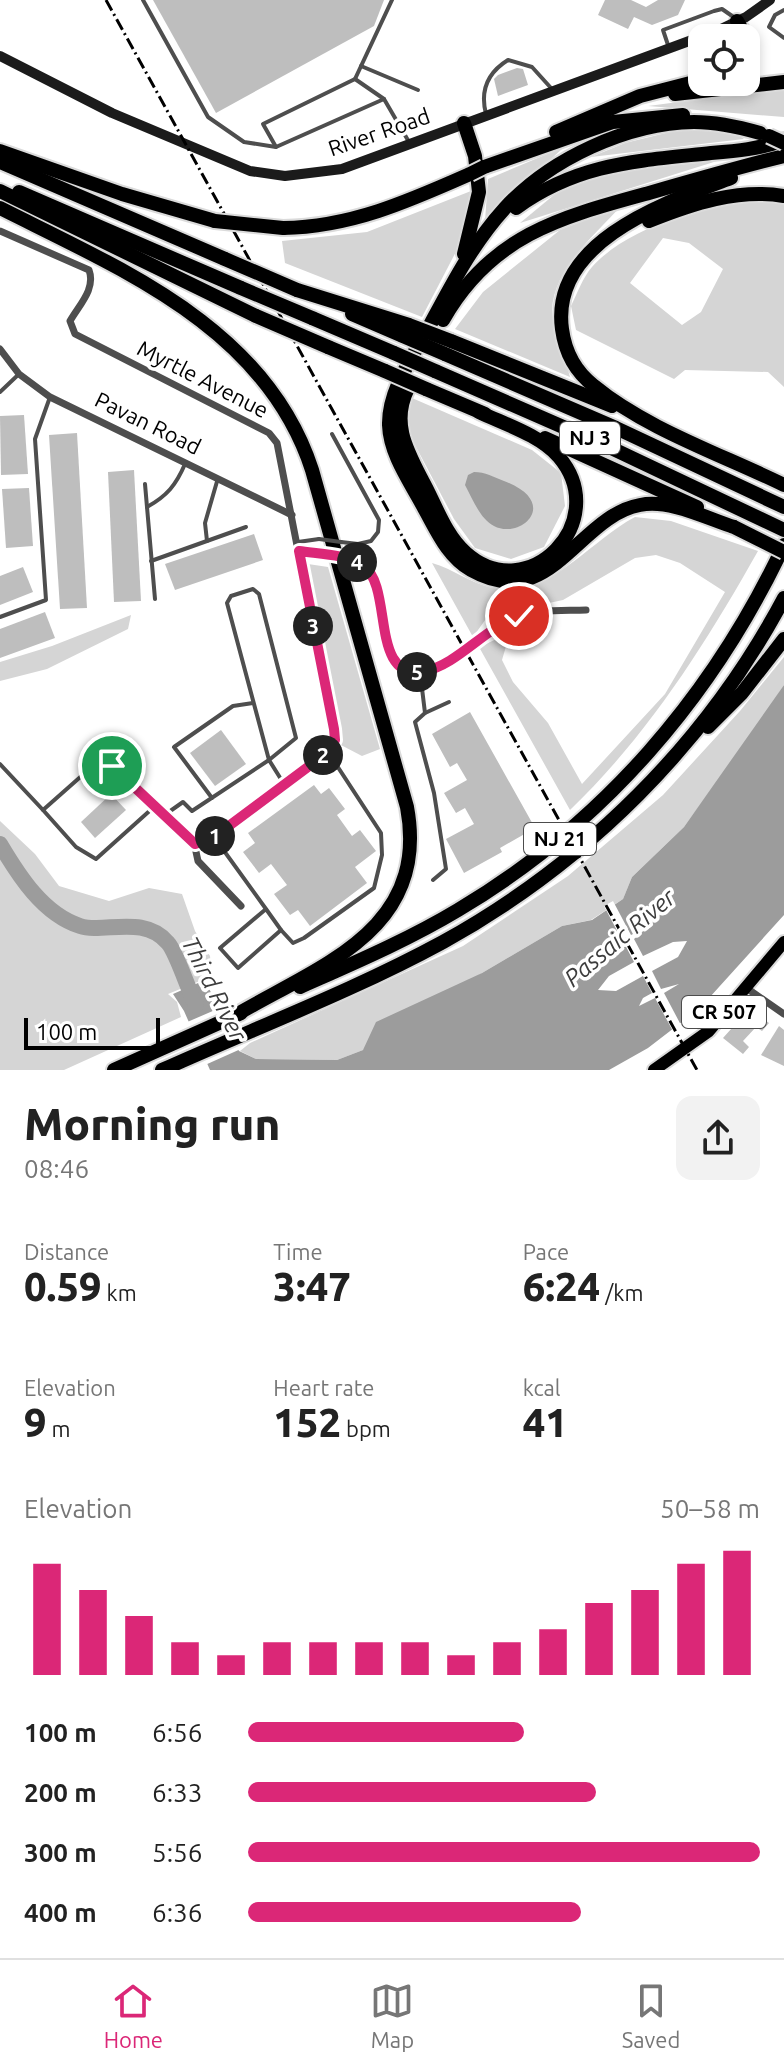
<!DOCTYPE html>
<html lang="en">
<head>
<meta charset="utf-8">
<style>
  :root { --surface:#fff; --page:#f2f2f2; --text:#222; --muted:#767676; --line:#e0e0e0; --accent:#db2777 }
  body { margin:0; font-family:Ubuntu,sans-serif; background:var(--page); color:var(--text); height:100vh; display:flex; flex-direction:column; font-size:30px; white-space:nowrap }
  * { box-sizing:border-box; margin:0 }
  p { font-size:26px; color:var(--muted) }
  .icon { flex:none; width:44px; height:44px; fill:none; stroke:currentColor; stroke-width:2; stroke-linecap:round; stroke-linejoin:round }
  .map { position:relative; height:1070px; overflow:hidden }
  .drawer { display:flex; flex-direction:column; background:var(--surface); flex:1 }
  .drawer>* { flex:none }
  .fabs { position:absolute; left:688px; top:24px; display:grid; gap:16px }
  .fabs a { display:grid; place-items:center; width:72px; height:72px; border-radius:16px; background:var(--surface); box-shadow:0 4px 12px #0003; font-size:40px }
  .scale { position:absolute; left:24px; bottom:20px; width:136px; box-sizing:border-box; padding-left:8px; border:4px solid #000; border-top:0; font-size:22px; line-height:28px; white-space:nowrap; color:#000; -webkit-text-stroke:6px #fff; paint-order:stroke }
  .pin { position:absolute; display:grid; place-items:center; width:68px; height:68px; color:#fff; margin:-34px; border:4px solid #fff; border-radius:50%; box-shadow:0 2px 8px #0007 }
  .km { position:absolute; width:40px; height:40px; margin:-20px; border-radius:50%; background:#222; color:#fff; font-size:22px; line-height:40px; text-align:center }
  .round { display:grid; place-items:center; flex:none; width:84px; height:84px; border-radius:16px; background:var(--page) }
  .headline { display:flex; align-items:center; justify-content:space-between; height:136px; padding:0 24px }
  h1 { font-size:44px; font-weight:800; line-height:60px }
  .stats { display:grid; grid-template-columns:repeat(3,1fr); gap:12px; height:136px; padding:8px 24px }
  .stats div { display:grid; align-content:center }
  .stats b { font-size:40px; font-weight:800 }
  .stats small { font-size:22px; font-weight:400 }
  .stats p { font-size:22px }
  .chart { height:224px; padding:16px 24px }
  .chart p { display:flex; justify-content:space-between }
  .chart svg { width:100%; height:144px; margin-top:8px; stroke:var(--accent); stroke-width:6 }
  ul { padding:0 24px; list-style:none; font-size:26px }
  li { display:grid; grid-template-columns:128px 96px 1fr; align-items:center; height:60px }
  li i { height:20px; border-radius:10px; background:var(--accent) }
  .tab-bar { display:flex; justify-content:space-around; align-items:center; height:112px; border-top:2px solid var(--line); background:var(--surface); font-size:22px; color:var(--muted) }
  .tab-bar a { display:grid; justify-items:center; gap:4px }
  .tab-bar .on { color:var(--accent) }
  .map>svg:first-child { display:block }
</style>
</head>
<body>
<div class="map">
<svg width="784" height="1070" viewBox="0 0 784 1070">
  <rect width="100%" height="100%" fill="#fff"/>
  <g fill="#d5d5d5" fill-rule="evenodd">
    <path d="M784,88V117L648,106Z"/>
    <path d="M678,130L733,131L744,139L591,157L625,143Z"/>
    <path d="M564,147L485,221L488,179Z"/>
    <path d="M717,161L520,223L566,185L615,171Z"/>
    <path d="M471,191L460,244L422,317L285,263L282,241L367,232Z"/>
    <path d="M759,201L784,204V387L768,372L685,370L674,379L576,330L571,306C577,294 583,277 592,267C629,226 706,205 759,201ZM663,238L689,243L723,269L701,312L682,325L630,283Z"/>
    <path d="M621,206C595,235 554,268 552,310C552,328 566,359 570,377L455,329L483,292L560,230Z"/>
    <path d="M412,398L532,450L561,473L565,506L544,547L511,559L475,548L454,519L406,428Z"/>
    <path d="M635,517L671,521L758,551C705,645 648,735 570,810L479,647L521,628L534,633V641L521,632L507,643L502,660L513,682L548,723L582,784L665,694L725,592L680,563L656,555L635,558L563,600L488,616L473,637L432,563C453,569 469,582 489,587C549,601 586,543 635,517Z"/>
    <path d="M308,564L328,567L380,749L362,756L339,744Z"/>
    <path d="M131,615L128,629L47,669L0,681V662L52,646Z"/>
    <path d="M784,657V685L766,714L684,827L632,877L623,899L591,920L562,926L482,973L363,1050L337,1060L256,1059L240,1051L250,1043L463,946L568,876L663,795L740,711Z"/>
    <path d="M0,821L35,854L59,886L109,901L149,888L182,894L195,931L210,956L212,976L168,994L177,1002L181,1017L64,1070H0Z"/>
  </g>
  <g fill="#9c9c9c">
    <path d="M474,472C485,472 494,477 504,481C562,503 520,540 494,526C480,519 472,498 465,485L468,475Z"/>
    <path d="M784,685V915L700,1008L648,1048L609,1070H210L184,1011L173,994L205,980L239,1051L256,1059L337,1060L363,1050L376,1022L482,973L562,926L592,920L623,899L632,877L684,827Z"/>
  </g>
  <g fill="#fff">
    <path d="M613,901L631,935L649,926L634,939L643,956L673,942L687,941L678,957L652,971L661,989L679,984L664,993L682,1027L674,1033L655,998L639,1006L643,998L652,993L643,976L616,991L598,990L609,976L634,962L624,943L605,949L622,940L604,906Z"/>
    <path d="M222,1007L243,1048L205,1065L185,1023Z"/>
  </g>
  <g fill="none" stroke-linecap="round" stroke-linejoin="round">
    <path stroke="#9c9c9c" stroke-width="16" d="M0,844C19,876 43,914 80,926C103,934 144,914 168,943C177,953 188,990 196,1005"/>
  </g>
  <g fill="#bebebe">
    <path d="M153,0H384L374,26L216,113Z"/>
    <path d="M605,0H631L646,7L658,0H685L678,15L652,25L634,17L628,29L598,15Z"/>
    <path d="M517,68L523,69L528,85L498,96L494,79L498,75Z"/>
    <path d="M24,415L28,474L1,475L0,416Z"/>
    <path d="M77,433L87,608L60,609L49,435Z"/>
    <path d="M134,470L141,601L114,602L108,472Z"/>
    <path d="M29,488L33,546L6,548L2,489Z"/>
    <path d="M254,534L263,560L175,590L165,564Z"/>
    <path d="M23,567L33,592L0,605V576Z"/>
    <path d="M45,612L55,638L0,658V629Z"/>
    <path d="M470,712L535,828L500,848L502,852L464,873L446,839L474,824L465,808L456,813L444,793L467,780L457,763L450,767L432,734Z"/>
    <path d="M221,730L246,764L215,786L190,753Z"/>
    <path d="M314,785L321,794L329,788L345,809L337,815L352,836L360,830L376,851L355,867L367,883L310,926L298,910L290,915L274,894L287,885L271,864L259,873L243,852L255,843L248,833Z"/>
    <path d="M111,794L126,810L95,838L81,822Z"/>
    <path d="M755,1013L769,1023L762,1031L756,1027L743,1041L749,1047L743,1054L723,1038L740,1019L747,1025Z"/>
    <path d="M779,1026L784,1030V1066L761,1055Z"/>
  </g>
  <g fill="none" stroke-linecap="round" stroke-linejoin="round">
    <defs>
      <path id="primary" d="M654,1070L709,1031L784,942"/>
      <g id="highway">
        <path d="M737,21L751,46L746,66"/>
        <path d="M675,94L784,82"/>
        <path d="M464,123L475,156L479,192L464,254"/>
        <path d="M556,132L640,96L702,80"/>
        <path d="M0,151L122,194L215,221"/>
        <path d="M0,162L225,259"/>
        <path d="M484,167L613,122L683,115"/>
        <path d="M731,178C667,202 550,241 562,329C565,352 576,372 594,386C646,429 723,455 784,485"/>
        <path d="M0,191L256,316"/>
        <path d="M19,192L241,288"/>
        <path d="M0,208C123,270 266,328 312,470L407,807C430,930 321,965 234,1016"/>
        <path d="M516,208C578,163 637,161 711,153C736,151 760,149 784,140"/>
        <path d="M649,221C691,204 739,188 784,196"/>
        <path d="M283,228C351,227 409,201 470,174"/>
        <path d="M297,290L409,325"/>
        <path d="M352,314L403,336"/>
        <path d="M312,318L394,353"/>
        <path d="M443,320C491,235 561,217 649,193C694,180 739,167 784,156"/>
        <path d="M451,341L612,406"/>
        <path d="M328,347L385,371"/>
        <path d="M445,354L616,428L784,507"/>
        <path d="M435,371L609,447L784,530"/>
        <path d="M408,388C391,422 406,449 422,480C435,503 445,535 466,553C528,608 613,521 559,457C540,435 504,424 479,412"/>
        <path d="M426,389L485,414"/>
        <path d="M545,438L697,507"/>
        <path d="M734,527C706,518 670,499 640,505C578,516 550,615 471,570C447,556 437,531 424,508C411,483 390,455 389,425C388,390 414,355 430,325C452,284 473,243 505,208C550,159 627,123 694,122C716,122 739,127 760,133"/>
        <path d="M708,727L742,693L784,639"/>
        <path d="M300,987C354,963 408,940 458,910C603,824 713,696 784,545"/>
        <path d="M114,1070L241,1013"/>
        <path d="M162,1070C255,1028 353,991 443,942C586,863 707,743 784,598"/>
      </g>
    </defs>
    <use href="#primary" stroke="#dbdbdb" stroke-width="16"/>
    <use href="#highway" stroke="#dbdbdb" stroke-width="18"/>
    <g stroke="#4e4e4e" stroke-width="4">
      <path d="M143,0L208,117L244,142L276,147L384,99"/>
      <path d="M784,10L775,15L769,27L784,38"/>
      <path d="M668,45L663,30L714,11L722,9L735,18"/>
      <path d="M361,66L418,90"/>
      <path d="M355,79L392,0"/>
      <path d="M486,114C480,91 487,73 508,60L532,67L551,88"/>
      <path d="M276,147L263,124L355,79L384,99L409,142"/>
      <path d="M0,392L19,374"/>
      <path d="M332,434L379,520L378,532L371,541L358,544L341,542"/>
      <path d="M145,484L155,599"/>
      <path d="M147,507C167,496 176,485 185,464"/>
      <path d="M207,541L205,523L218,478"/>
      <path d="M298,542L319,539"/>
      <path d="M151,561L246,527"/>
      <path d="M253,589L259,594L296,738L269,760L227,603L231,596Z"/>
      <path d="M0,617L46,600L35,439L50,397"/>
      <path d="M420,672L425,713L415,722L434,793L446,869L433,880"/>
      <path d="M425,713L449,702"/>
      <path d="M0,764L43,810"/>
      <path d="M95,764L43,810L76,847L96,859L155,806"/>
      <path d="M212,798L174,747L233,706L253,703"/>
      <path d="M166,814L183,802L192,811L269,760L284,784"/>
      <path d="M214,837L266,909L220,948L238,968L281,930L266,909"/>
      <path d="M281,930L293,943L304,938L374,888L382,855L381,833L328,752"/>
    </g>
    <g stroke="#4e4e4e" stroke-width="7">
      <path d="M0,231L89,270C96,289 79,305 70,321L75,334L269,433L277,443L335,740L328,752L214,837L195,844"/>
      <path d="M0,349L19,374L50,397L292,515"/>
      <path d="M299,551L324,555"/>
      <path d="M345,558C390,570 377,623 392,657C423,700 480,630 513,618C535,609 563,611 586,610"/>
      <path d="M96,764H107L116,769L193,838L198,861L241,906"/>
      <path d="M745,987L784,1014"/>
    </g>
    <path stroke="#1b1b1b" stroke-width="10" d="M0,56L112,113L250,171L285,176L342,169L719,30L746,17L770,0"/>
    <use href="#primary" stroke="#000" stroke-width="12"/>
    <use href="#highway" stroke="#000" stroke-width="14"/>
    <path stroke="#000" stroke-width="3" stroke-dasharray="12 4 2 4" stroke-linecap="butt" d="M106,0L697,1070"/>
    <defs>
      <g id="highway-bridge">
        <path d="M769,136L784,143"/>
        <path d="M470,174L484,167"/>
        <path d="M215,221L283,228"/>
        <path d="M225,259L297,290"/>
        <path d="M241,288L312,318"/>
        <path d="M256,316L328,347"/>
        <path d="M409,325L451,341"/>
        <path d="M403,336L445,354"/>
        <path d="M394,353L435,371"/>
        <path d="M385,371L426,389"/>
        <path d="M734,527L784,552"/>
      </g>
    </defs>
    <use href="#highway-bridge" stroke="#dbdbdb" stroke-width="18" stroke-linecap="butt"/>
    <path stroke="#4e4e4e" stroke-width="4" d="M319,539L341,542"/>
    <path stroke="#4e4e4e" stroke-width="7" d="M324,555L345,558"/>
    <use href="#highway-bridge" stroke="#000" stroke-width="14"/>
  </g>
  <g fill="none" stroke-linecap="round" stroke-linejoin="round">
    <defs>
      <path id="route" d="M112,766L195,844L214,837L328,752L335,740L334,729L299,551C319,554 347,554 364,566C394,589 369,682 425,671C457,665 486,627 519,616"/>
    </defs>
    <use href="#route" stroke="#fff" stroke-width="16"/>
    <use href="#route" stroke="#db2777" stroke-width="10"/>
  </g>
  <g text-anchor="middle" stroke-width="7" stroke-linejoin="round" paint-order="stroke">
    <g fill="#fff" stroke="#4c4c4c" stroke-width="2">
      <rect x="560" y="422" width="60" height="32" rx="6"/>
      <rect x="524" y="823" width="72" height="32" rx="6"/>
      <rect x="682" y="996" width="84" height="32" rx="6"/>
    </g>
    <g font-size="20" font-weight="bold" fill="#000">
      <text x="590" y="445">NJ 3</text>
      <text x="560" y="846">NJ 21</text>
      <text x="724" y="1019">CR 507</text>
    </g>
    <g font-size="22" fill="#000" stroke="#fff">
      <text transform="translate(379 132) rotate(-19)" y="8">River Road</text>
      <text transform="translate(203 379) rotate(27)" y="8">Myrtle Avenue</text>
      <text transform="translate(148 423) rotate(26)" y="8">Pavan Road</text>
    </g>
    <g font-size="24" font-style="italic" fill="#3d3d3d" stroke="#fff">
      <text transform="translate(620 938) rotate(-40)" y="8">Passaic River</text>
      <text transform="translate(214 989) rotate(63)" y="8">Third River</text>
    </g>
  </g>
</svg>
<div class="fabs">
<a><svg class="icon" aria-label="locate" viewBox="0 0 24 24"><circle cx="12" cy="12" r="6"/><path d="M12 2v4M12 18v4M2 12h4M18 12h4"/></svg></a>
</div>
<div class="scale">100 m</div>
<div class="pin" style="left:112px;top:766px;background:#1e9e55"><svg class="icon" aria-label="arrive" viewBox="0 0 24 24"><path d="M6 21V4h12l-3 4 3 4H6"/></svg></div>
<div class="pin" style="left:519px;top:616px;background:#d93025"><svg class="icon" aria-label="check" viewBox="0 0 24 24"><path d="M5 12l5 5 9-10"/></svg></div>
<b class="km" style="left:215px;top:836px">1</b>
<b class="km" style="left:323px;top:755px">2</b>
<b class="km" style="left:313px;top:626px">3</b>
<b class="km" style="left:357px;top:562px">4</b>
<b class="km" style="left:417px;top:672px">5</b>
</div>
<section class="drawer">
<div class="headline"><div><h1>Morning run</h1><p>08:46</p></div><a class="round"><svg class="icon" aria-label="share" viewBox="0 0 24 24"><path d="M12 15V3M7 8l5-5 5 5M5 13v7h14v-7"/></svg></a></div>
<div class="stats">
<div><p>Distance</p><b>0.59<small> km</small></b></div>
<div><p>Time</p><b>3:47</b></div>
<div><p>Pace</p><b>6:24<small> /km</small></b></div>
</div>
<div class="stats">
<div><p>Elevation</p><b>9<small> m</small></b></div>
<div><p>Heart rate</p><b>152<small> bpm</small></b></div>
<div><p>kcal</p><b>41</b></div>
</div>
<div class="chart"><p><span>Elevation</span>50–58 m</p>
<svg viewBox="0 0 160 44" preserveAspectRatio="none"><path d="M5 44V10M15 44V18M25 44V26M35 44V34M45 44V38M55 44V34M65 44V34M75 44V34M85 44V34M95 44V38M105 44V34M115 44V30M125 44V22M135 44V18M145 44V10M155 44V6"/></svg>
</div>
<ul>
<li><b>100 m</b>6:56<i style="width:54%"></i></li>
<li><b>200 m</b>6:33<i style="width:68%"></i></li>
<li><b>300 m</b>5:56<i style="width:100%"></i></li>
<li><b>400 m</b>6:36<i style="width:65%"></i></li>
</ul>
</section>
<nav class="tab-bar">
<a class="on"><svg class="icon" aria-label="home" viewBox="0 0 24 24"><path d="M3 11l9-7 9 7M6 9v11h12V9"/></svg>Home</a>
<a><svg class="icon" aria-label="map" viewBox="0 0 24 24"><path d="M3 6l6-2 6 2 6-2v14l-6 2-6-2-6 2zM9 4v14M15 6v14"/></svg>Map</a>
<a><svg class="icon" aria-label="saved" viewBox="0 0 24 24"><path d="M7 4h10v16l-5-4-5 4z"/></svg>Saved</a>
</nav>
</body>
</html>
